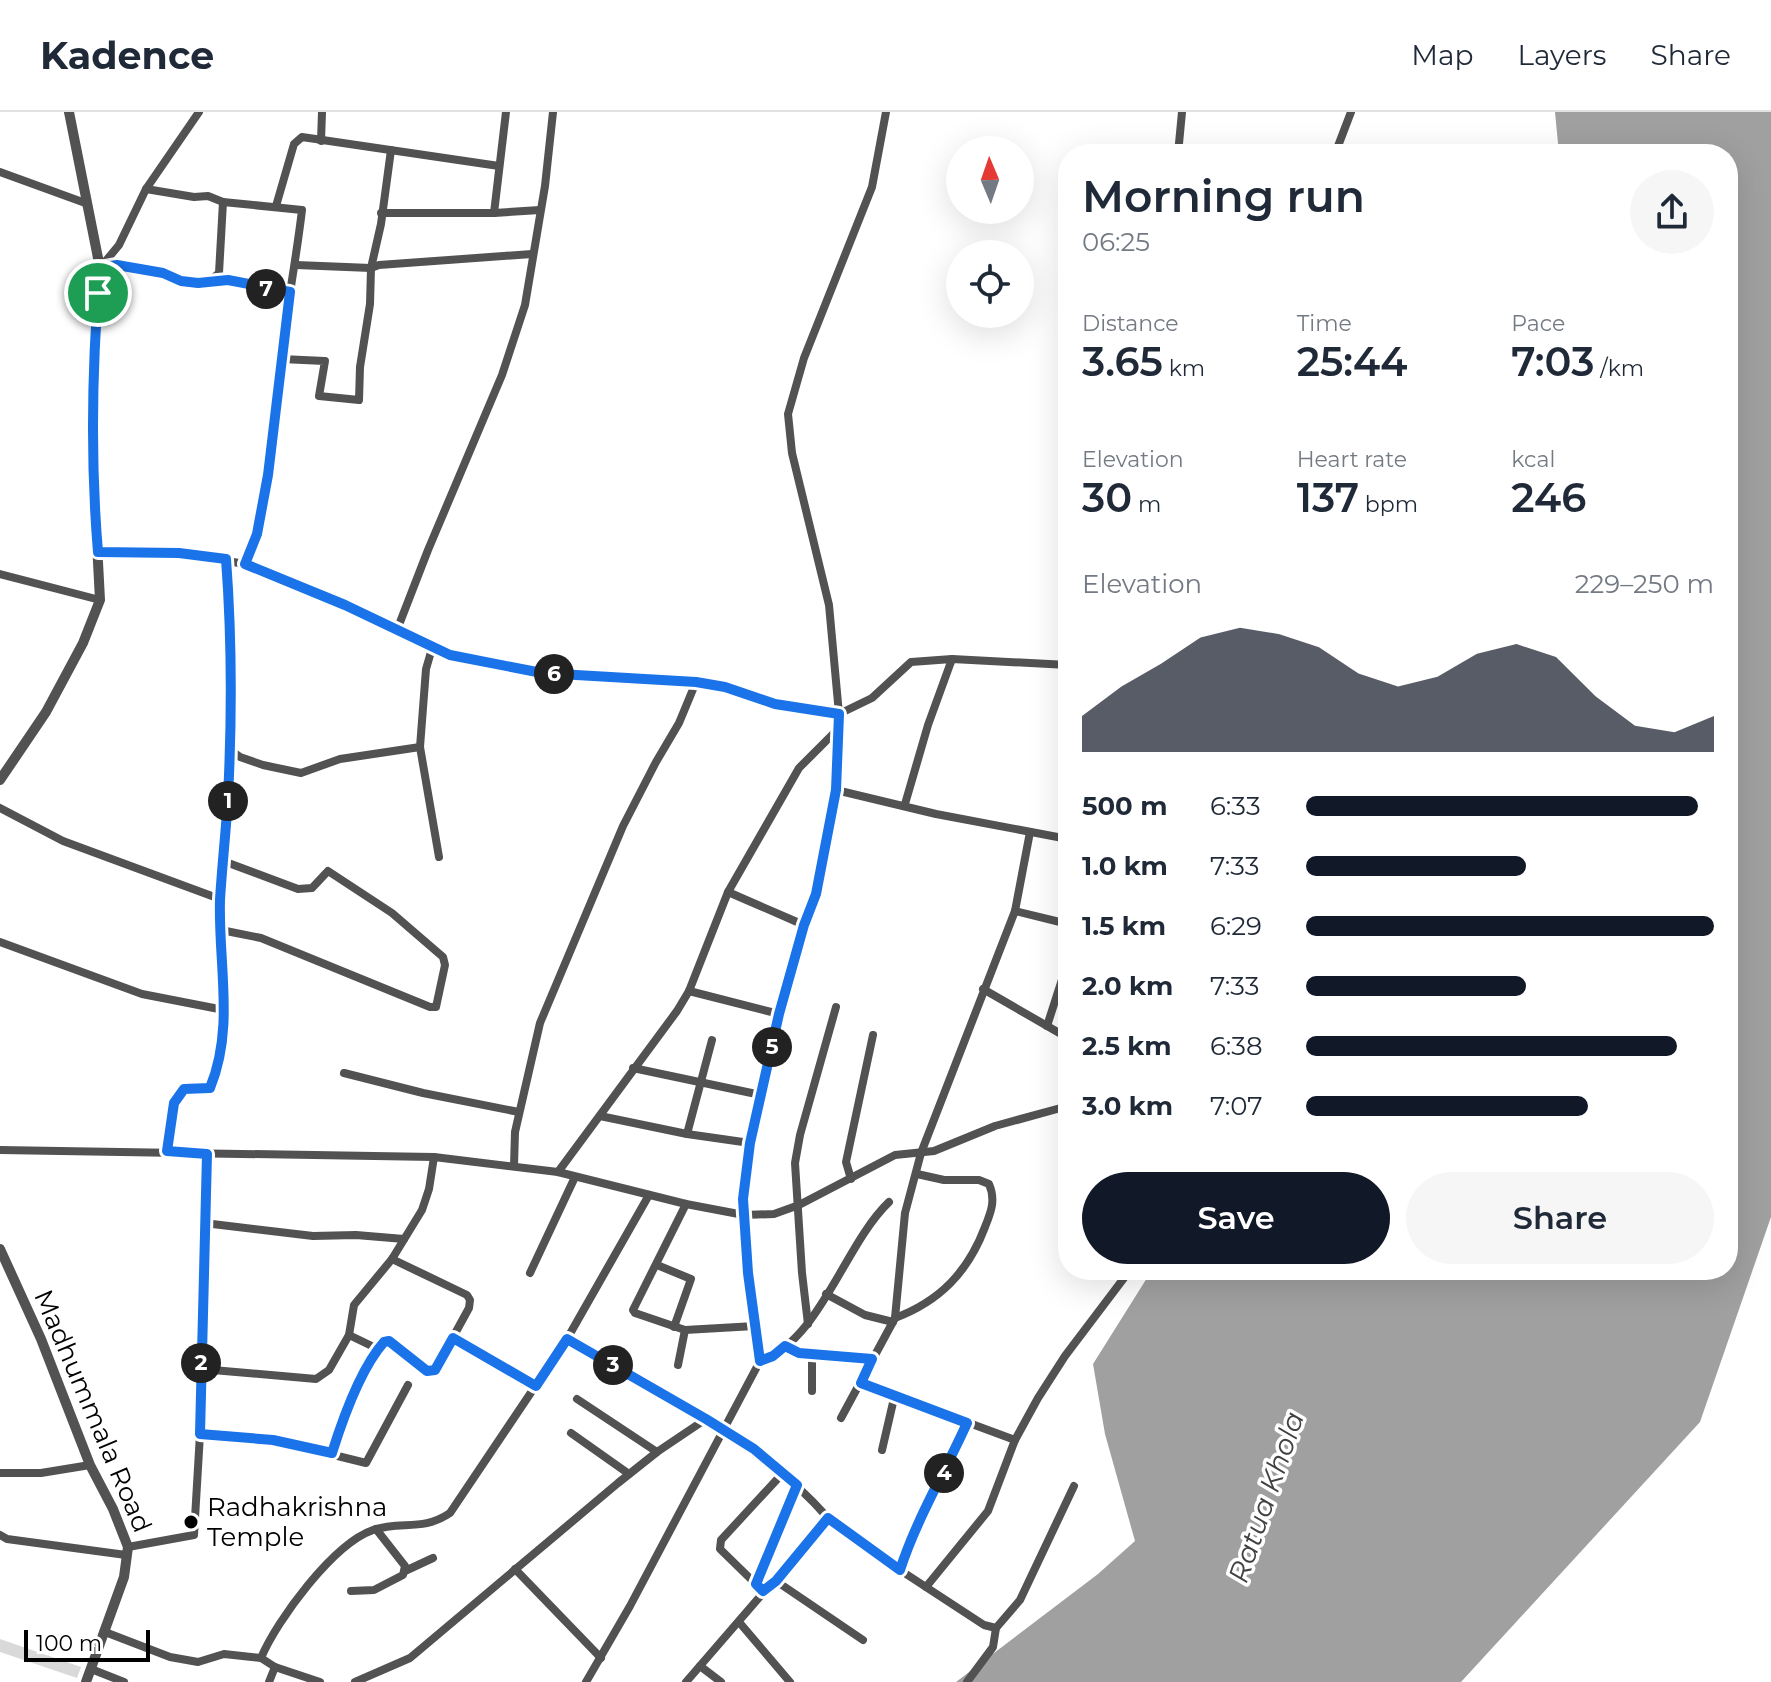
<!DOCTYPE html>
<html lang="en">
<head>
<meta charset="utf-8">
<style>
  :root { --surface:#fff; --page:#f6f6f7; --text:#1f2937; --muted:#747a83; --line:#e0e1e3; --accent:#111827 }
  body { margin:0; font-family:Montserrat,sans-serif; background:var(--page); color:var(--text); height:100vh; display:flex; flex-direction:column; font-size:30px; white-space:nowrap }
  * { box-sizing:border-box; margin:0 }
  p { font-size:26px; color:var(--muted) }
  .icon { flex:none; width:44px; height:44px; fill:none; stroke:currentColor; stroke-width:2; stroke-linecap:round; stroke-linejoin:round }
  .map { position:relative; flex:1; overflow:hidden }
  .panel { position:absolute; left:1058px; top:32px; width:680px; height:1136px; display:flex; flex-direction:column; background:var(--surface); border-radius:32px; box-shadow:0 8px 32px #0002 }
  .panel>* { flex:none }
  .needle { width:52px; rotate:358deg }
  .controls { position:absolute; left:946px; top:24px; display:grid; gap:16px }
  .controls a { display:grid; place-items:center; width:88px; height:88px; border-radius:50%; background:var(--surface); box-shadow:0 8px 32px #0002; font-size:40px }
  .scale { position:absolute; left:24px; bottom:20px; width:126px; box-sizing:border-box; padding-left:8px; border:4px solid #000; border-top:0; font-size:22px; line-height:28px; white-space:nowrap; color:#000; -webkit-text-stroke:6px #fff; paint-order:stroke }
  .pin { position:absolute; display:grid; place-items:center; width:68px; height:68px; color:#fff; margin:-34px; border:4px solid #fff; border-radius:50%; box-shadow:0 2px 8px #0007 }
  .km { position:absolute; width:40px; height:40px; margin:-20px; border-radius:50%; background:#222; color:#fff; font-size:22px; line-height:40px; text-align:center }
  .round { display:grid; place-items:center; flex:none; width:84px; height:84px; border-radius:42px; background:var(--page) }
  .summary { display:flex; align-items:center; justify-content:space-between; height:136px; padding:0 24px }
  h1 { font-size:44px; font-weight:600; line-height:60px }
  .metrics { display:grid; grid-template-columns:repeat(3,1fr); gap:12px; height:136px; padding:8px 24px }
  .metrics div { display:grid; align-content:center }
  .metrics b { font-size:40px; font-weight:600 }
  .metrics small { font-size:22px; font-weight:400 }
  .metrics p { font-size:22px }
  .chart { height:224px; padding:16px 24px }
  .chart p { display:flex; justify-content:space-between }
  .chart svg { width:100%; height:144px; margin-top:8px; fill:var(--accent); opacity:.7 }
  .cta { display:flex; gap:16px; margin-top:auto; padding:16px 24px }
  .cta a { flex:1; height:92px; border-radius:48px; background:var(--accent); color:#fff; font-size:32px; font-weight:600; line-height:92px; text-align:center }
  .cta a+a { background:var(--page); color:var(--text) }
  ul { padding:0 24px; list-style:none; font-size:26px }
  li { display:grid; grid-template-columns:128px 96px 1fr; align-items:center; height:60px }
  li i { height:20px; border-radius:10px; background:var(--accent) }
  header { display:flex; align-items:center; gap:48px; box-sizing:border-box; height:112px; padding:0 40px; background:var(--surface); border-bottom:2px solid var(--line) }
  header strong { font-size:38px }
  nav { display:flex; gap:44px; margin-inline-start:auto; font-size:28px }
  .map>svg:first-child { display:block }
</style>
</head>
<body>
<header>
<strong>Kadence</strong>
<nav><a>Map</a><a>Layers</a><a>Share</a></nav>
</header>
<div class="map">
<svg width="1771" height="1570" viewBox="0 0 1771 1570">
  <rect width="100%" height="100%" fill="#fff"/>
  <path fill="#d9d9d9" d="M0,1527L81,1555L77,1566L0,1540Z"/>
  <path fill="#a0a0a0" d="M1555,0H1771V1105L1700,1310L1461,1570H956L1098,1462L1135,1429L1105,1322L1093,1252L1152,1158H1728V42H1559Z"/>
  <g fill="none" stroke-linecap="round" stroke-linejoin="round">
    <g stroke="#525252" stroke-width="8">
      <path d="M199,0L146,77L119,133L100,156L117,153L163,161L181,169L198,171L228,168L290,180"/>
      <path d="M886,0L872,75L804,246L788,302L792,341L829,493L839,602L836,678L816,782L804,813L779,902L750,1031L743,1087L744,1103L774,1102L799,1093L895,1043L934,1039L995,1014L1068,994"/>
      <path d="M321,29L322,0"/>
      <path d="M1178,42L1182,0"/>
      <path d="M1335,42L1351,0"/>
      <path d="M0,60L88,92"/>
      <path d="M146,77L194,85L208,84L223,90L302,98C296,149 286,200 280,251C273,318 271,389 245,452"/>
      <path d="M276,94L294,32L302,25L499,54"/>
      <path d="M381,101H494L540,98"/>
      <path d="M494,101L506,0"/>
      <path d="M296,153L371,156L379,153L532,142"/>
      <path d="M207,171L219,161L223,90"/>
      <path d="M281,247L325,249L319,284L359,288L360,255L370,192L371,156L381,112L391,38"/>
      <path d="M98,440L179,441L245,452L345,493L433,533L450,543L542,561L696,570L725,575L775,592L839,602L872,586L911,550L952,547L1068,553"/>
      <path d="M0,462L100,488"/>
      <path d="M397,518L428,438L502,263L525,193L545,74L553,0"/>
      <path d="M433,533L426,557L420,635L439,745"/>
      <path d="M229,637L240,645L263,653L301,661L340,647L420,635"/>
      <path d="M836,678L936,702L1068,727"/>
      <path d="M905,692L928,613L952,547"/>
      <path d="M0,696L63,729L220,787"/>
      <path d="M728,780L804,813"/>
      <path d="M1015,799L1068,812"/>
      <path d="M221,818L261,826L430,895H436L445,853L443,845L392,801L328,759L312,776L298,777L223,749"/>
      <path d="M1068,821V832"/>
      <path d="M0,830L142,882L224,898"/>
      <path d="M983,877L1068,926"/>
      <path d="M689,879L779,902"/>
      <path d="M1047,914L1068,849"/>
      <path d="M633,956L761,983"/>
      <path d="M344,961L423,981L519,1000"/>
      <path d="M600,1004L687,1022L750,1031"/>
      <path d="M687,1022L712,928"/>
      <path d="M0,1038L434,1045L558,1060L686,1092L744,1103L748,1161L760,1249L630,1494L586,1570"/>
      <path d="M167,1039L174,991L184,977L210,976C235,916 218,851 220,788C222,754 226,719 228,685C232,606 232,526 226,447"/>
      <path d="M514,1054L515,1020L540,911L623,714L656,650L679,611L696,570"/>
      <path d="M558,1060L677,899L689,879L728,780L799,656L839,616"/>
      <path d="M851,1067L846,1050L873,923"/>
      <path d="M686,1092L633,1198L635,1201L685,1218L755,1214"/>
      <path d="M204,1111L313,1124L356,1123L404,1127"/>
      <path d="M657,1153L691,1167L674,1215"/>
      <path d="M530,1161L575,1065"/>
      <path d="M826,1182L865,1203L893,1210"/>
      <path d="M895,1206C940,1189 968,1160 985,1115C991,1100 996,1088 989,1072L979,1068H944L917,1062"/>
      <path d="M808,1212L802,1161L795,1051L800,1023L836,895"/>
      <path d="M349,1223L378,1237"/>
      <path d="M453,1226L536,1274"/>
      <path d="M567,1227C659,1278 758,1326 828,1406L686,1570"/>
      <path d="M785,1234L799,1241L812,1242V1279"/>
      <path d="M812,1242L872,1247"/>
      <path d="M760,1249C820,1229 844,1133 889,1090"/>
      <path d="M678,1253L685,1218"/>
      <path d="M201,1257L316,1267L329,1258L349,1223L354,1193L392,1147L422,1098L429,1077L434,1045"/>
      <path d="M861,1271L1015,1328"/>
      <path d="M577,1287L657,1340"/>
      <path d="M841,1306L895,1206L905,1101L921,1041L1015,799L1030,720"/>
      <path d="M571,1321L629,1362"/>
      <path d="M200,1322L273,1328L366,1351L408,1273"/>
      <path d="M882,1338L895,1282"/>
      <path d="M332,1341C343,1306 360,1258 384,1230L389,1229L427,1259L435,1258L469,1196L470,1188L467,1183L392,1147"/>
      <path d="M0,1361H41L90,1353"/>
      <path d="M828,1406L877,1443L984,1513L996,1516L1020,1488L1074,1374"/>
      <path d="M0,1423L7,1427L126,1443"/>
      <path d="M128,1435L194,1423L200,1322L207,1042"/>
      <path d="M515,1457L601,1546"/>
      <path d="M900,1458C917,1406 945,1360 967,1311"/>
      <path d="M405,1459L433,1446"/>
      <path d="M776,1469L863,1528"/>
      <path d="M756,1472L797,1373"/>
      <path d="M926,1475L988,1399L1015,1328L1038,1286L1065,1244L1130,1158"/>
      <path d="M351,1479L374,1478L403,1463L405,1454L376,1417"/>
      <path d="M763,1479L720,1437L721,1428L782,1362"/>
      <path d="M739,1510L790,1570"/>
      <path d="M105,1520L170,1545L198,1550L224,1542L261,1546L275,1555L320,1570"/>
      <path d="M261,1546C277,1508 333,1432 373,1418C401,1408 422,1420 450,1401L567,1227L649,1083"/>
      <path d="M700,1554L721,1570"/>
      <path d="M91,1557L124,1570"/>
      <path d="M269,1570L275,1555"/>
      <path d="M355,1570L410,1546L618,1371L657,1340L706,1307"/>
      <path d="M967,1570L993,1535L996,1516"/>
    </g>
    <g stroke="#525252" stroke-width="10">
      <path d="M0,668L46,600L83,531L100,488L91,317L100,156L69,0"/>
      <path d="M0,1137L41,1227L90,1353L113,1397L128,1435L124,1465L86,1570"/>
    </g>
  </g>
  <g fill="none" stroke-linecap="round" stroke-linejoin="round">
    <defs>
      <path id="route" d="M117,153L163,161L181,169L198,171L228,168L290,180L268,363L257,422L245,452L345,493L450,543L542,561L696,570L725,575L775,592L839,602L836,678L816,782L804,813L779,902L750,1031L743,1087L748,1161L760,1249L773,1244L785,1234L799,1241L872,1247L861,1271L967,1311C945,1360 917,1406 900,1458L828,1406L776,1469L763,1479L756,1472L797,1373L754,1337L706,1307L567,1227L536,1274L453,1226L435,1258L427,1259L389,1229L384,1230C360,1257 343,1306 332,1341L273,1328L200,1322L207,1042L167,1039L174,991L184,977L210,976C235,916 218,851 220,788C222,754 226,719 228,685C232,606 232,526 226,447L179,441L98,440C90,345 92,251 100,156Z"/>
    </defs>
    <use href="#route" stroke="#fff" stroke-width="16"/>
    <use href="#route" stroke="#1a73e8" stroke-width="10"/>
  </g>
  <circle fill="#000" stroke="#fff" stroke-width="3" cx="191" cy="1410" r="8"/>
  <g text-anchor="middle" stroke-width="7" stroke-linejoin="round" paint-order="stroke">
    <g font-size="26" fill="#000" stroke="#fff">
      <text transform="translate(93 1299) rotate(67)" y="9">Madhummala Road</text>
    </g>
    <g font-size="26" fill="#000" stroke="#fff" text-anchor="start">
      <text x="207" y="1404">Radhakrishna<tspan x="207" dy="30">Temple</tspan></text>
    </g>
    <g font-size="28" font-style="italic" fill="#414141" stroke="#fff">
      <text transform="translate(1266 1385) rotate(-71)" y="10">Ratua Khola</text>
    </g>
  </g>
</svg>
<div class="controls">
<a><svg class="needle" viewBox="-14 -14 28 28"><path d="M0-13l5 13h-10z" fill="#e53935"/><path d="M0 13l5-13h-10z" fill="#747a83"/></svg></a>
<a><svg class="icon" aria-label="locate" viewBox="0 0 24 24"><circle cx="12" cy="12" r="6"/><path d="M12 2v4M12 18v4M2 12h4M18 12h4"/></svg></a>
</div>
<div class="scale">100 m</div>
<div class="pin" style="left:98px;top:181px;background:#1e9e55"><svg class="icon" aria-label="arrive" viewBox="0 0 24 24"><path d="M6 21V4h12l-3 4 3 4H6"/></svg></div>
<b class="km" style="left:228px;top:689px">1</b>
<b class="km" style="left:201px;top:1251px">2</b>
<b class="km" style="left:613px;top:1253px">3</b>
<b class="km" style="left:944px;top:1361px">4</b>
<b class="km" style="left:772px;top:935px">5</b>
<b class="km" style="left:554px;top:562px">6</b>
<b class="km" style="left:266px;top:177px">7</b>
<section class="panel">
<div class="summary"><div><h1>Morning run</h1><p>06:25</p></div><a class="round"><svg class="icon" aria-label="share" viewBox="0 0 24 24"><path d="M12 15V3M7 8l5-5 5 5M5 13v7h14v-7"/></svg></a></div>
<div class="metrics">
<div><p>Distance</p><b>3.65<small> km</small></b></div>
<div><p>Time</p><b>25:44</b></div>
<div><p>Pace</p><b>7:03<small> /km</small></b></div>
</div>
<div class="metrics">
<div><p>Elevation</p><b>30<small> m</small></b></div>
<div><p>Heart rate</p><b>137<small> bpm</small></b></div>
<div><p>kcal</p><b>246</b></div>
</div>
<div class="chart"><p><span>Elevation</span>229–250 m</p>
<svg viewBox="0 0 160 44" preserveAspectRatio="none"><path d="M0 44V33L10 24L20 17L30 9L40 6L50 8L60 12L70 20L80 24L90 21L100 14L110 11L120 15L130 27L140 36L150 38L160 33V44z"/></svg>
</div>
<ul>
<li><b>500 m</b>6:33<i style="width:96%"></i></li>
<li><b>1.0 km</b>7:33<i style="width:54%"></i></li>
<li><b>1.5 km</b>6:29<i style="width:100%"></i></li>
<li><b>2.0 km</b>7:33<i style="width:54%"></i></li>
<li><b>2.5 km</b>6:38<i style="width:91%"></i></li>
<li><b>3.0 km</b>7:07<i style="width:69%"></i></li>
</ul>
<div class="cta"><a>Save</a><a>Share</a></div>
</section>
</div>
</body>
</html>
